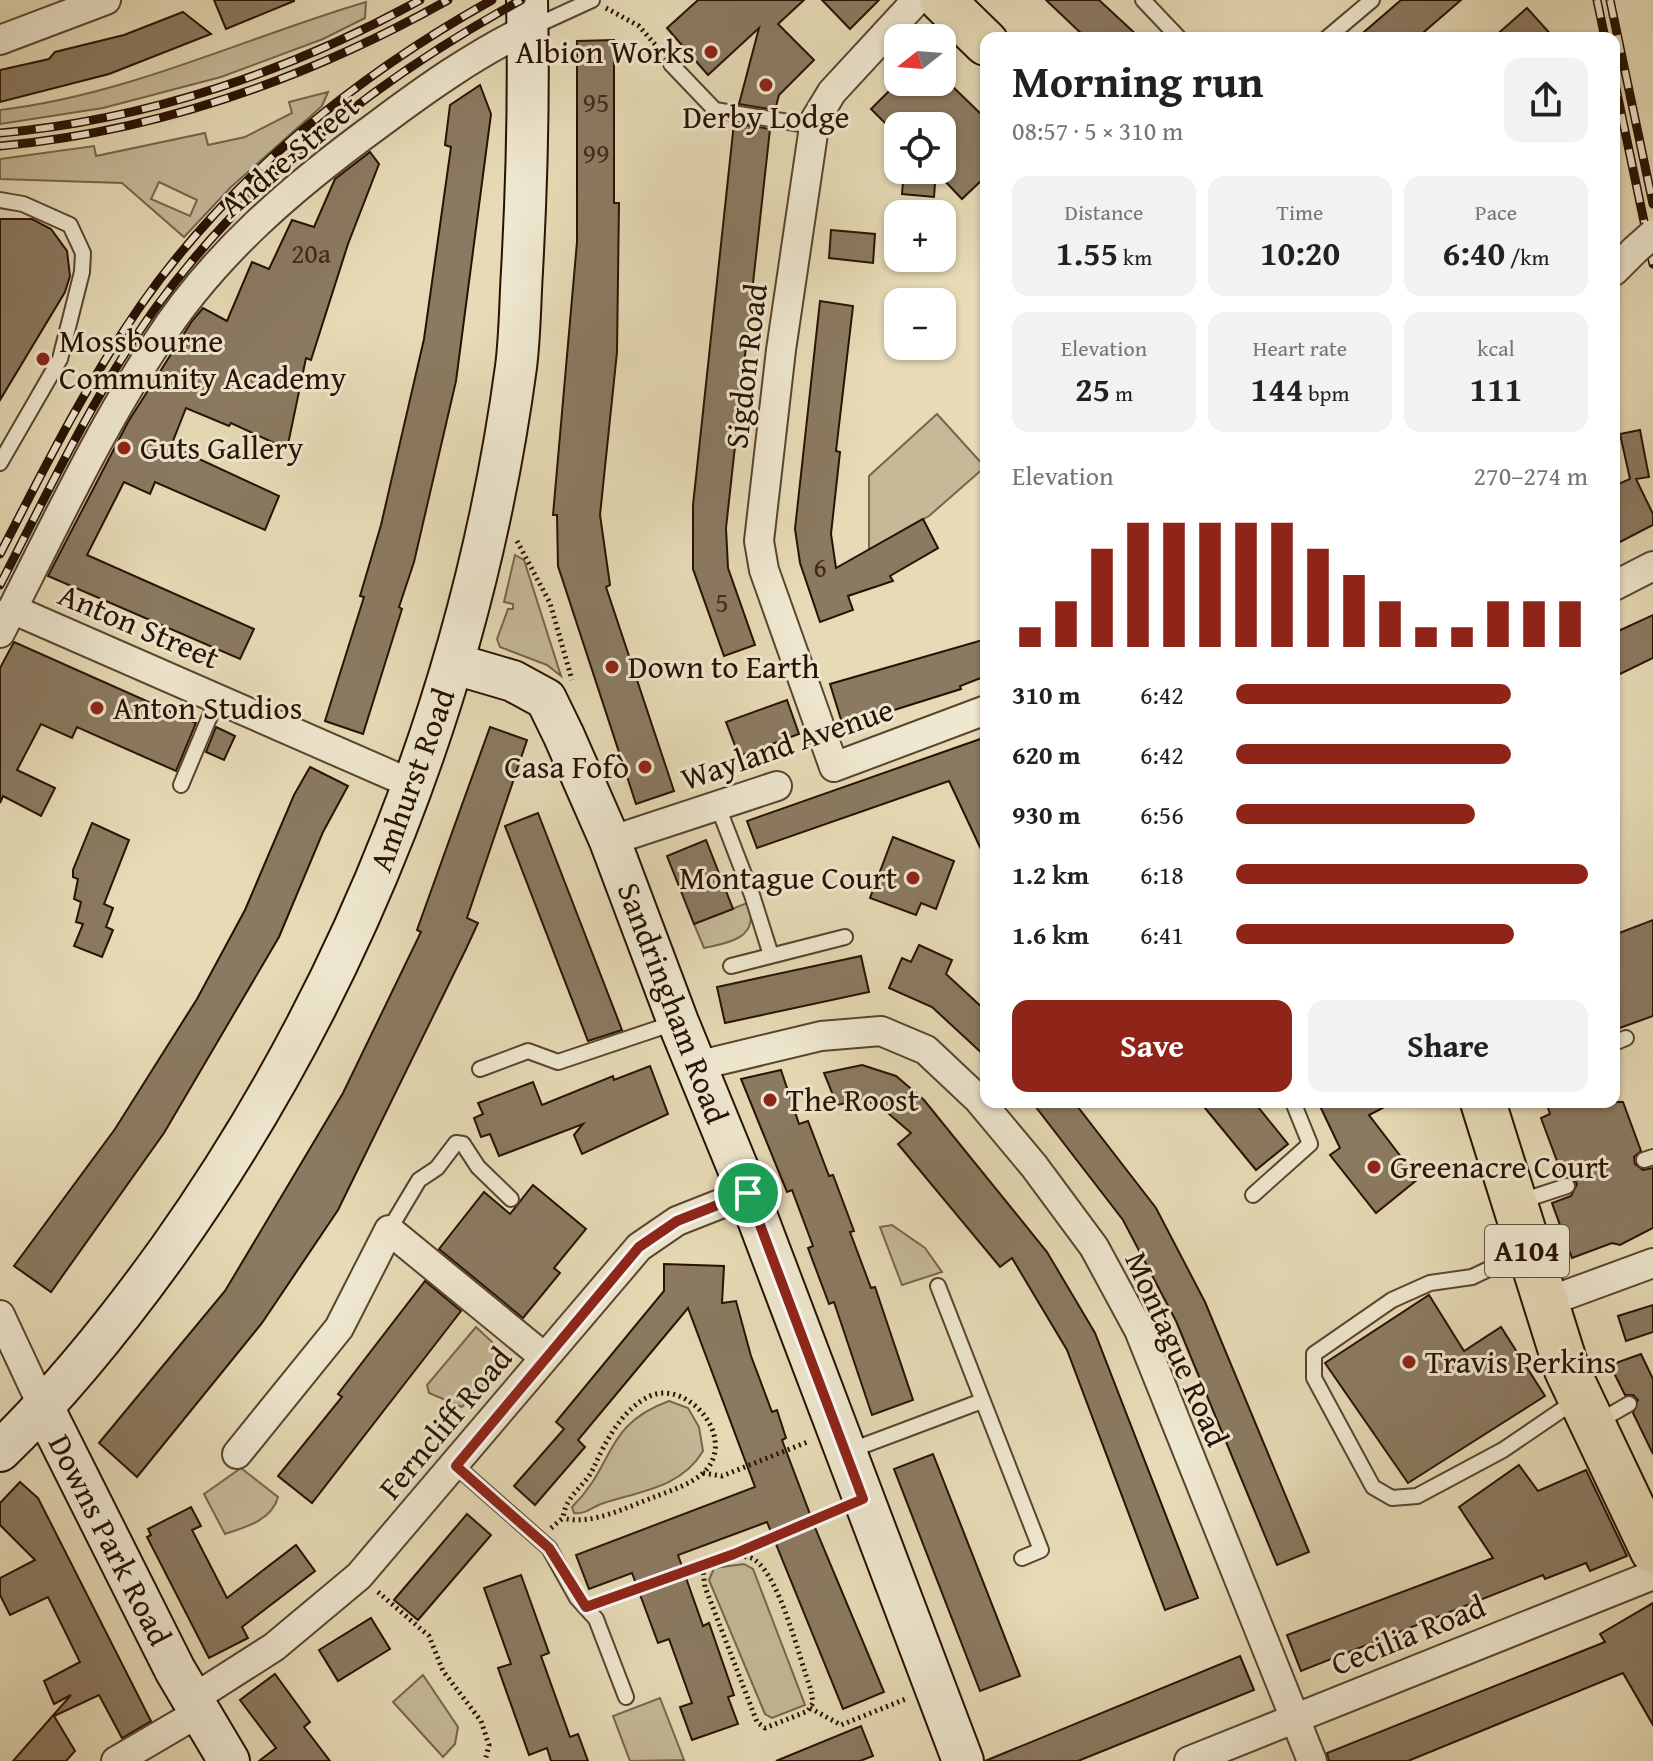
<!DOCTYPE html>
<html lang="en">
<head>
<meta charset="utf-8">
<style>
  :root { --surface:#fff; --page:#f2f2f2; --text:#202124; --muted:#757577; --accent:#8f2418 }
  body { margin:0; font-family:"Gentium Book Plus",serif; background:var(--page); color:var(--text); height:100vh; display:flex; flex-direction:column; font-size:30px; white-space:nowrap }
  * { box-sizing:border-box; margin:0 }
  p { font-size:26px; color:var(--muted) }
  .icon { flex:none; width:44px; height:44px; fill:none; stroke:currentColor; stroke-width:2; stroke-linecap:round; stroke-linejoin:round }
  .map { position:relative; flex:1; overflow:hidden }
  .drawer { position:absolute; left:980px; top:32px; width:640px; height:1076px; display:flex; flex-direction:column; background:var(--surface); border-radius:16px; box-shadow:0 2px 6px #0004 }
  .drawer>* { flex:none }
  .needle { width:52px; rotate:253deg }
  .controls { position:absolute; left:884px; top:24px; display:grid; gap:16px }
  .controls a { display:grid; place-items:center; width:72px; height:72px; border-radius:16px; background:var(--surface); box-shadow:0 2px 6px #0004; font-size:40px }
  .pin { position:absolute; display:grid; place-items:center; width:68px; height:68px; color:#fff; margin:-34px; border:4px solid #fff; border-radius:50%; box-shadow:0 2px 8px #0007 }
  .round { display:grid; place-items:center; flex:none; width:84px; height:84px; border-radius:16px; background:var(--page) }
  .headline { display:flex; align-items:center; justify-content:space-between; height:136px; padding:0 32px }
  h1 { font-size:44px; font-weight:800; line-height:60px }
  .figures { display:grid; grid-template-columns:repeat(3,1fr); gap:12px; height:136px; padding:8px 32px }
  .figures div { display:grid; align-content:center; border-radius:16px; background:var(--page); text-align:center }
  .figures b { font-size:34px; font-weight:800 }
  .figures small { font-size:22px; font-weight:400 }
  .figures p { font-size:22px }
  .chart { height:224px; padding:16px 32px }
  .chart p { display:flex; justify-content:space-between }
  .chart svg { width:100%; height:144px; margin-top:8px; stroke:var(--accent); stroke-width:6 }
  .primary-button { display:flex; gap:16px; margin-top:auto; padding:16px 32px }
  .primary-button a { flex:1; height:92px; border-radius:16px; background:var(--accent); color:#fff; font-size:32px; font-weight:800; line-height:92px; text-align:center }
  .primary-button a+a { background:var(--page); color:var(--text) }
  ul { padding:0 32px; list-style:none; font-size:26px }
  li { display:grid; grid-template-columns:128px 96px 1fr; align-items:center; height:60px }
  li i { height:20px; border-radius:10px; background:var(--accent) }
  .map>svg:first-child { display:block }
</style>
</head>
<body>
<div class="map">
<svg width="1653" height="1761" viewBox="0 0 1653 1761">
  <rect width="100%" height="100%" fill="#e6dbb6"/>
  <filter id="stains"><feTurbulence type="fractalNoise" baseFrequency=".0025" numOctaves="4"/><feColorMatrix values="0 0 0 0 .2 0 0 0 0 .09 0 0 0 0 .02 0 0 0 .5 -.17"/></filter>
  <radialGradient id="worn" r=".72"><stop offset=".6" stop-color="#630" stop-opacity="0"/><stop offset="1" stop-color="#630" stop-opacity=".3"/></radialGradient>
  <g fill="#c6b998" stroke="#77654e" stroke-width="2" fill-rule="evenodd">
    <path d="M366,2L365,18L323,39L221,77L103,108L0,124V110C128,95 244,38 366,2Z"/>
    <path d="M328,92L322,106L231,187L184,237L122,183L0,179V159L94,146L96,156L205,133L208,145L245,137L292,113L289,102ZM159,182L197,200L190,216L151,199Z"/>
    <path d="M937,414L985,467L929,516L869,550V476Z"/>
    <path d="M515,555L524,560L561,676L547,665L500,647L497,639L508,609H513V604L504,602Z"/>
    <path d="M747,903C762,937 729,943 704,948L694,924Z"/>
    <path d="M892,1225L925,1248L942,1272L902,1285L880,1227Z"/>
    <path d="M476,1327L508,1357L462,1407L429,1393L427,1385Z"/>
    <path d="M669,1401L688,1408L699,1427L703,1451C682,1487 641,1491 604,1503C593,1506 586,1515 574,1513L572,1507C616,1464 603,1425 669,1401Z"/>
    <path d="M241,1468L278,1497C272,1520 246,1527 225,1534L204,1494Z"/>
    <path d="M744,1564L753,1569L805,1705L772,1718L765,1714L709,1580L714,1568Z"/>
    <path d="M423,1675L458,1727L455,1744L443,1757L393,1702Z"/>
    <path d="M660,1698L684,1760L630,1761L613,1716Z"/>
  </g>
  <g fill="#8b7a61" stroke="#281104" stroke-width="2">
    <path d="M214,0H294V1L226,29Z"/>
    <path d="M698,0H804L778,24L814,60L779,95L775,110L739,104L759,28L708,75L667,28Z"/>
    <path d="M822,0H879L850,29Z"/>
    <path d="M1046,0H1099L1140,38H1086Z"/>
    <path d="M1401,0H1461L1417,38H1357Z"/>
    <path d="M1527,8L1554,38H1493Z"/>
    <path d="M183,12L211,34L109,74L0,102V70L49,59L55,52L124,35Z"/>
    <path d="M614,40V203H619L617,352L600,515L610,585L606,587L674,791L636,804L558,566L557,515H553L577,242V41Z"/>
    <path d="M898,82H948L986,119V176L962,199L942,178V126H888L871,109Z"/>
    <path d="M480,85L491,114L456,381L414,562L399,607L402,609L363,734L325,721L364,597L360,596L381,525L424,339L451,147L445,145L450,105Z"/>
    <path d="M734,123L770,129L726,528L728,568L755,645L724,656L693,569V505Z"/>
    <path d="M370,152L379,164L348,244L311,360L306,358L287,449L231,423L229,426L186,408L171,446L279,496L265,530L155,482L150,494L124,482L87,555L254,629L240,659L48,576L128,422L192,321L203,308L227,321L252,262L269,269L292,220L314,227L335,179Z"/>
    <path d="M904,170H936L934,197L902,194Z"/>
    <path d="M0,219H32L51,229L67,251L70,276L65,292L0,400Z"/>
    <path d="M831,230L875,234L873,263L829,258Z"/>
    <path d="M820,301L853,306L836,451L840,452L831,534L836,568L923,519L938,548L890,576L893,581L848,596L853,610L820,622L800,563L795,529Z"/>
    <path d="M1640,430L1649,477L1636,479L1653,514V525L1614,545V486L1630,479L1620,434Z"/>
    <path d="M1653,615V658L1614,677V633Z"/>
    <path d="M986,639V676L960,686L961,689L843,726L830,684Z"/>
    <path d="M14,642L196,723L176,771L77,727L72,738L41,724L17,770L55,788L41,816L3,796L0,803V668Z"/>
    <path d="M787,700L799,734L739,756L726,722Z"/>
    <path d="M216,727L235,736L224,760L206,752Z"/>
    <path d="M490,727L527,740L467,918L478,923L466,949L338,1210L262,1323L137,1477L99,1443L225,1291L343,1093L421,932L417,930Z"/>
    <path d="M986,737V860L949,781L757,848L747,821Z"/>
    <path d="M310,767L348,786L323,832L279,937L164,1133L51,1292L14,1266L115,1129L197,999L245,910L294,795Z"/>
    <path d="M538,813L622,1030L588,1041L505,826Z"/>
    <path d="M92,823L129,840L104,904L113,908L106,927L113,930L102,957L74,946L83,924L76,922L81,902L74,899L78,879L73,877V870Z"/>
    <path d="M893,837L954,861L936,909L921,903L916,915L870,898Z"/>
    <path d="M706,840L733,909L694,924L667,856Z"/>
    <path d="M1653,920V1016L1614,1030V935Z"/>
    <path d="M919,945L952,960L946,974L986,1011V1057L932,1007L889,988L902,958L911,962Z"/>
    <path d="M861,956L869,992L725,1023L717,987Z"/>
    <path d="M862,1065L896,1076L924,1100L1047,1252L1095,1333L1198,1598L1165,1610L1067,1350L1012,1258L1000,1267L898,1144L911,1133L881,1107L862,1099L837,1105L824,1073Z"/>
    <path d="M650,1066L668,1114L582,1154L574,1135L583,1124L499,1156L490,1134L481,1137L474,1118L483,1114L478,1103L533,1082L542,1105L613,1076L614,1080Z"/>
    <path d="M781,1070L799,1124L808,1121L829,1176L833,1175L854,1231L850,1232L871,1288L875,1287L913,1400L872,1415L834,1302L829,1304L808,1248L813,1246L792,1190L787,1192L741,1079Z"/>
    <path d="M1032,1102H1074L1156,1208L1205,1302L1309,1552L1277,1565L1176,1321L1123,1220Z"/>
    <path d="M1200,1102H1254L1288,1144L1256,1170Z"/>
    <path d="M1318,1102H1394L1369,1115L1418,1179L1376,1213L1330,1155L1340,1148Z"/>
    <path d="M1546,1102H1623L1641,1151L1634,1157L1635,1164L1643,1170L1653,1168V1228L1620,1245L1612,1243L1572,1258L1552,1203L1571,1196L1577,1184L1573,1178L1563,1177L1541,1118L1550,1114Z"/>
    <path d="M533,1185L586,1229L554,1268L560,1273L523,1318L439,1249L484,1192L510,1214Z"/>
    <path d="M664,1264L724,1266L722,1303L736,1301L751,1356L772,1412L777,1410L786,1438L782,1440L816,1530L884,1692L843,1709L767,1522L678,1555L703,1626L709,1623L734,1695L728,1697L738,1724L692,1740L680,1707L692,1703L669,1639L658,1643L632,1573L589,1589L576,1555L755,1487L688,1308L578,1440L585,1447L535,1505L514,1486L564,1429L556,1422L664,1291Z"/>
    <path d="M425,1281L461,1311L312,1503L278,1476L342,1397L338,1394Z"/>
    <path d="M1429,1295L1464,1351L1501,1327L1545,1396L1408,1483L1325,1363Z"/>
    <path d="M1653,1305V1332L1626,1341L1618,1316Z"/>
    <path d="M1641,1354L1653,1379V1454L1633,1413L1638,1400L1633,1395H1625L1610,1365Z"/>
    <path d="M933,1454L1020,1676L980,1691L894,1469Z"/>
    <path d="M1519,1465L1538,1491L1586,1470L1627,1556L1590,1571L1586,1563L1545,1579L1543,1575L1301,1671L1287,1635L1493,1558L1459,1507Z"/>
    <path d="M20,1482L38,1498L151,1721L122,1738L99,1695L54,1716L75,1751L66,1761H13L71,1695L54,1704L44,1681L80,1662L48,1597L10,1615L0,1595V1578L35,1560L0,1525V1503Z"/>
    <path d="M191,1507L201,1526L192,1530L227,1598L296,1545L315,1571L242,1627L248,1638L209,1658L147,1537L151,1535L148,1529Z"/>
    <path d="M467,1514L491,1535L418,1620L394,1600Z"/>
    <path d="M521,1575L549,1653L541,1656L570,1737L578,1734L588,1761H551L547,1748L529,1755L498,1668L511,1664L484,1588Z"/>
    <path d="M1653,1603V1725L1623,1673L1408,1761H1329L1327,1753L1605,1642L1600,1634Z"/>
    <path d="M371,1618L390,1649L338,1681L319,1650Z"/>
    <path d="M1240,1656L1254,1690L1078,1761H985Z"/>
    <path d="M275,1674L310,1722L304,1727L330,1761H259L276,1748L240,1700Z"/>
    <path d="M861,1726L873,1756L860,1761H776Z"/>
  </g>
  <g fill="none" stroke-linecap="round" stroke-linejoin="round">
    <defs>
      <g id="lane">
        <path d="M1143,0L1179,38"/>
        <path d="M531,28L592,0"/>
        <path d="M1327,38L1372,0"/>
        <path d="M671,64L715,110L813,126"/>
        <path d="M0,200L23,204L70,225L83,253L82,272L60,359L0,463"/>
        <path d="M181,785L218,697"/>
        <path d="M717,804L752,895L771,955"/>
        <path d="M731,966L845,937"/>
        <path d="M1614,1043L1626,1038"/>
        <path d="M480,1069L528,1051L558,1062L677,1022"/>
        <path d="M1644,1160L1653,1157"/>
        <path d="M1253,1195L1310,1144L1293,1102"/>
        <path d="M1521,1201L1567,1186"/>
        <path d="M389,1230L419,1180L437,1168L456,1143L463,1144L478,1167L511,1199"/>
        <path d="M1527,1251L1472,1277L1430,1283L1392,1300L1314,1354V1378L1373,1487L1392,1498L1417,1496L1503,1450L1575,1401"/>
        <path d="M938,1286L1041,1550L1022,1558"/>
        <path d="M1596,1423L1629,1404"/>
        <path d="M849,1451L982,1401"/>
        <path d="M456,1466L549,1548L577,1598L596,1619L626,1697"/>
      </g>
      <g id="street">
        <path d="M917,0L832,92L815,120L781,350L759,541L764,570L834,767L986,710"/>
        <path d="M0,40L106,0"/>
        <path d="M1614,271L1635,250"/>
        <path d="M1614,586L1653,566"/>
        <path d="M12,609L414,785"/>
        <path d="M0,633C50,536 96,435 156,344C213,254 294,186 379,124C427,88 474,55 527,29"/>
        <path d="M610,841L777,786"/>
        <path d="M696,1066L821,1036L881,1031L926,1050L978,1099L1034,1166L1094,1247L1139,1330L1312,1761"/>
        <path d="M1544,1303L1653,1263"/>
        <path d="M0,1315L43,1407"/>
        <path d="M237,1454L339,1328L389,1230L544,1357"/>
        <path d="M191,1700L274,1647L359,1576L639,1247L677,1221L748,1193"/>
        <path d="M116,1761L198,1713"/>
        <path d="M1189,1761L1653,1575"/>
      </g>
      <g id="secondary">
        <path d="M455,664L513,681L546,699L564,736L610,841L678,1022L748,1193L963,1761"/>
        <path d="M43,1407L175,1670L229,1761"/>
        <path d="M0,1451C63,1390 118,1321 169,1250C354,989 473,684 516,367C520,336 520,303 522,271C527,181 529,90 527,0"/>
      </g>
      <g id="primary">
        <path d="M942,0L986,43"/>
        <path d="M1483,1102L1567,1370L1653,1551"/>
      </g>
    </defs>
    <use href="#lane" stroke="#584430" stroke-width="18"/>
    <use href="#street" stroke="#584430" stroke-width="32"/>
    <use href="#secondary" stroke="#281104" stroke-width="44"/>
    <use href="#primary" stroke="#281104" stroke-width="48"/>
    <g stroke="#281104" stroke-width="5" stroke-dasharray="2 4" stroke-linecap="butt">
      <path d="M606,8L639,26L660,50"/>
      <path d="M517,541L550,603L572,680"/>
      <path d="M703,1473L722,1476L810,1441"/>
      <path d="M551,1528L563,1518C566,1494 585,1487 594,1467C605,1442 623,1408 650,1396C684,1381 728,1427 712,1461C704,1480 675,1489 657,1496C629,1506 592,1526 563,1518"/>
      <path d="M735,1554L836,1511"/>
      <path d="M378,1592L429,1636L443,1671L481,1721L489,1745L485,1761"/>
      <path d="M602,1601C630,1591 733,1543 755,1560C781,1579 799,1658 811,1690L813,1703L808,1711L765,1728L757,1722L705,1587L702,1564"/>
      <path d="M810,1708L841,1725L908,1698"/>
    </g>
    <use href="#lane" stroke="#efe8d0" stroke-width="14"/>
    <use href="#street" stroke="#efe8d0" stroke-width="28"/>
    <use href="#secondary" stroke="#efe8d0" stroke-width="40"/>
    <use href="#primary" stroke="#e6dbb6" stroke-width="44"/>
    <defs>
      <g id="rail">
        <path d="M1597,0L1605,38"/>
        <path d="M1610,0L1653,204"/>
        <path d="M1614,79L1653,264"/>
        <path d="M0,133C147,120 291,71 420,0"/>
        <path d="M0,146C159,131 309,78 448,0"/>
        <path d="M0,554C44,469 86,384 141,305C230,178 357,75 492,0"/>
        <path d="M0,585C48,492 93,396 154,310C249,178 379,78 521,0"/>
      </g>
    </defs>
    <use href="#rail" stroke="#281104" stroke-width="9"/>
    <use href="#rail" stroke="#efe8d0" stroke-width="6" stroke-dasharray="18" stroke-linecap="butt"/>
    <defs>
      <path id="street-bridge" d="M1635,250L1653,234"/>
    </defs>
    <use href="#street-bridge" stroke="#584430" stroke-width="32" stroke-linecap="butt"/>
    <use href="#street-bridge" stroke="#efe8d0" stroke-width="28"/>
  </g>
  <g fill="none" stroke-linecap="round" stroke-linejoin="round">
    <defs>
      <path id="route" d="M748,1193L863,1499L734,1554L586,1607L549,1548L456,1466L639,1247L677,1221Z"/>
    </defs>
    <use href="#route" stroke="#fff" stroke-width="16"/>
    <use href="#route" stroke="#8f2418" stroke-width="10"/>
  </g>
  <g fill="#8f2418" stroke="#efe8d0" stroke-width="3">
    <circle cx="711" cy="52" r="8"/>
    <circle cx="766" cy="85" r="8"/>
    <circle cx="43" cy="359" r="8"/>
    <circle cx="124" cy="448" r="8"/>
    <circle cx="612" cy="667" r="8"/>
    <circle cx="97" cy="708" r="8"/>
    <circle cx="645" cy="767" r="8"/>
    <circle cx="913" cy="878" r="8"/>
    <circle cx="770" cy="1100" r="8"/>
    <circle cx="1374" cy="1167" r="8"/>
    <circle cx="1409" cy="1362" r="8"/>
  </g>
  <g text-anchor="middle" stroke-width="6" stroke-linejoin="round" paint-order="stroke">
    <g font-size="28" fill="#412b1b">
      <text x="596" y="112">95</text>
      <text x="596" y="163">99</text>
      <text x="311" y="263">20a</text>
      <text x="820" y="577">6</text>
      <text x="722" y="612">5</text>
    </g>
    <rect fill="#efe8d0" stroke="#645241" stroke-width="2" x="1485" y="1225" width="84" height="52" rx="6"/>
    <g font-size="30" font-weight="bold" fill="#281104">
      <text x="1527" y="1261">A104</text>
    </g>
    <g font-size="32" fill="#281104" stroke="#efe8d0" text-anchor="start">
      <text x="695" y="63" text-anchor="end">Albion Works</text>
      <text x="766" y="128" text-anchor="middle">Derby Lodge</text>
      <text x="59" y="352">Mossbourne<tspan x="59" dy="37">Community Academy</tspan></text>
      <text x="140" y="459">Guts Gallery</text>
      <text x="628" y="678">Down to Earth</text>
      <text x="113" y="719">Anton Studios</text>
      <text x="629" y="778" text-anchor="end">Casa Fofò</text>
      <text x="897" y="889" text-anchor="end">Montague Court</text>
      <text x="786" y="1111">The Roost</text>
      <text x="1390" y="1178">Greenacre Court</text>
      <text x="1425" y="1373">Travis Perkins</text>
    </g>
    <g font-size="32" fill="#281104" stroke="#efe8d0">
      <text transform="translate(289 156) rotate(-40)" y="11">Andre Street</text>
      <text transform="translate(746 366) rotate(-83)" y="11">Sigdon Road</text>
      <text transform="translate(139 626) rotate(23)" y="11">Anton Street</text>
      <text transform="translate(787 744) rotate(-19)" y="11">Wayland Avenue</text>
      <text transform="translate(412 780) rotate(-70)" y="11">Amhurst Road</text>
      <text transform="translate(673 1003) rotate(69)" y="11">Sandringham Road</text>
      <text transform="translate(1177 1349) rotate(66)" y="11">Montague Road</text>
      <text transform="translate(445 1423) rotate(-50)" y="11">Ferncliff Road</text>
      <text transform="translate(110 1540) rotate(63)" y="11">Downs Park Road</text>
      <text transform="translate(1408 1635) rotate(-22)" y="11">Cecilia Road</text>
    </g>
  </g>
  <rect width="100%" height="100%" filter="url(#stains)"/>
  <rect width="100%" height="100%" fill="url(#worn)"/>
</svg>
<div class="controls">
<a><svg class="needle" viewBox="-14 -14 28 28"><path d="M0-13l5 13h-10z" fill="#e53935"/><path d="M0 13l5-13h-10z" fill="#757577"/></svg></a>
<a><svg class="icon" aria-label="locate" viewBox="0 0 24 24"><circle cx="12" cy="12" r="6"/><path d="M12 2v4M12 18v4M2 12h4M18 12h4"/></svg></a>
<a>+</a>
<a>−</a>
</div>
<div class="pin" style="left:748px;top:1193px;background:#1e9e55"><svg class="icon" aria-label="arrive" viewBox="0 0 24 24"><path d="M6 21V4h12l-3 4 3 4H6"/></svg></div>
<section class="drawer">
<div class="headline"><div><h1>Morning run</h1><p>08:57 · 5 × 310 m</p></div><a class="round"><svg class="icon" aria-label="share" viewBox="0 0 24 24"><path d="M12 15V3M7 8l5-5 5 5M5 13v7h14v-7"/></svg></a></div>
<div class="figures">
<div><p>Distance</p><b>1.55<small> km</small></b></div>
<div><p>Time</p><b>10:20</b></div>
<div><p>Pace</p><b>6:40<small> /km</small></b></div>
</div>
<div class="figures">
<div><p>Elevation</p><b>25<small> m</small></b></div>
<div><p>Heart rate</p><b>144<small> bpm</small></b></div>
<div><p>kcal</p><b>111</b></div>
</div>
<div class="chart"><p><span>Elevation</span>270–274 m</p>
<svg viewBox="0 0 160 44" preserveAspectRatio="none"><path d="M5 44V38M15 44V30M25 44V14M35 44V6M45 44V6M55 44V6M65 44V6M75 44V6M85 44V14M95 44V22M105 44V30M115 44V38M125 44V38M135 44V30M145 44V30M155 44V30"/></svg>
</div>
<ul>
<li><b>310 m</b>6:42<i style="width:78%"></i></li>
<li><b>620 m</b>6:42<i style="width:78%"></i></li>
<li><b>930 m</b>6:56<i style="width:68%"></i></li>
<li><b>1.2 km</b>6:18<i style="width:100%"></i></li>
<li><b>1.6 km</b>6:41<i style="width:79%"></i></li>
</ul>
<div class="primary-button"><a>Save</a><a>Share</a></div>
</section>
</div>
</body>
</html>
